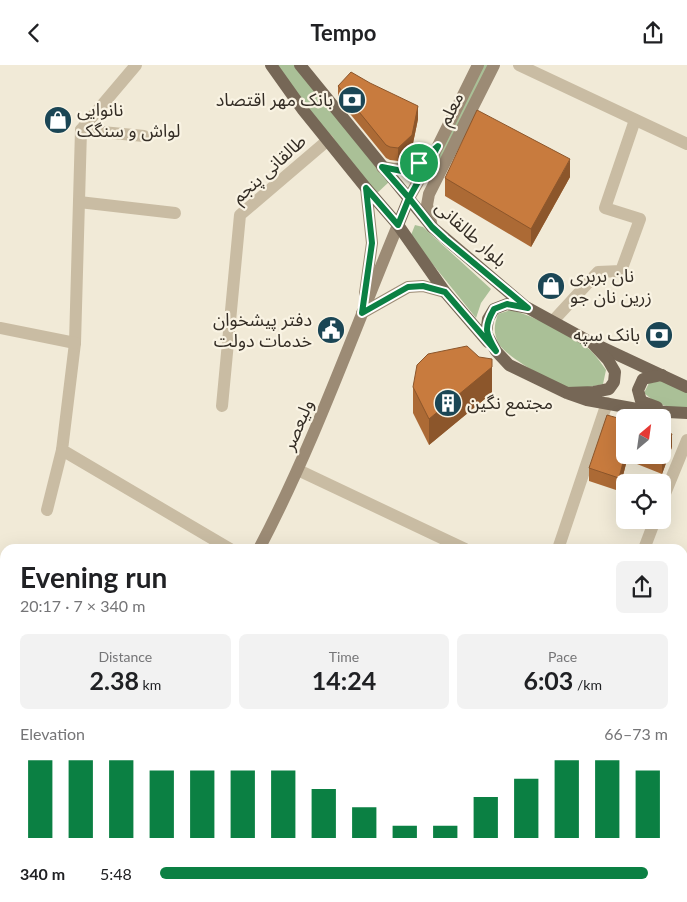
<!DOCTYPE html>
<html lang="en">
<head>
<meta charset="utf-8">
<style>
  :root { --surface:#fff; --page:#f2f2f2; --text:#202124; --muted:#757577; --accent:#0b8043 }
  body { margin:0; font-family:Lato,"Noto Sans Arabic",sans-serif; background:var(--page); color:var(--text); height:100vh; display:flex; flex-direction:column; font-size:19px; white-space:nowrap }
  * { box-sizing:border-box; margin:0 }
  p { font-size:16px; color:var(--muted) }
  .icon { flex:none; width:28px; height:28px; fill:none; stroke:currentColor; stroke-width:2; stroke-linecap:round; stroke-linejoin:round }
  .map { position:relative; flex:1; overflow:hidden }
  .sheet { position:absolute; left:0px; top:479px; width:688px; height:359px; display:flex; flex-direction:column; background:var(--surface); border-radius:15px 15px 0 0; box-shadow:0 5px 20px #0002 }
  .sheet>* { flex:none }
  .needle { width:32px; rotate:29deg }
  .controls { position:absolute; left:616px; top:344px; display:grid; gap:10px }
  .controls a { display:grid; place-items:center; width:55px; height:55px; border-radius:8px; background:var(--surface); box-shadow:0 5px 20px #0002; font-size:25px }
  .pin { position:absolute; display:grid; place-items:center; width:42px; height:42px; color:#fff; margin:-21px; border:2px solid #fff; border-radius:50%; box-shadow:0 1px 5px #0007 }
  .round { display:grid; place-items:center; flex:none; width:52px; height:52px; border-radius:8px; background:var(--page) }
  .headline { display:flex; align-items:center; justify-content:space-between; height:85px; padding:0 20px }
  h1 { font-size:28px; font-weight:700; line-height:38px }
  .metrics { display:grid; grid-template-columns:repeat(3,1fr); gap:8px; height:85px; padding:5px 20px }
  .metrics div { display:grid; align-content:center; border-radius:8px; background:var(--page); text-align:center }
  .metrics b { font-size:25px; font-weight:700 }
  .metrics small { font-size:14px; font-weight:400 }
  .metrics p { font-size:14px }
  .chart { height:140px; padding:10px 20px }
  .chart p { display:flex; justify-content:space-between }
  .chart svg { width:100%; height:90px; margin-top:5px; stroke:var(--accent); stroke-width:6 }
  ul { padding:0 20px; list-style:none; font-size:16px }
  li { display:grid; grid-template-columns:80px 60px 1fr; align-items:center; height:38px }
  li i { height:12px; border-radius:6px; background:var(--accent) }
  header { display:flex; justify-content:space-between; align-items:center; height:65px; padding:0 20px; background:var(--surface); font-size:22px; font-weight:700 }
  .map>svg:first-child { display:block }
</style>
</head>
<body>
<header><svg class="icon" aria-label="back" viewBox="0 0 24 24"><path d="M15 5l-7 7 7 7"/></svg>Tempo<svg class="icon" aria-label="share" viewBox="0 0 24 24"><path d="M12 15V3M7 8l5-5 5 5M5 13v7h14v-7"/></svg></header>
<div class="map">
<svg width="687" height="837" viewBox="0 0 687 837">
  <rect width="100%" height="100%" fill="#f1ead7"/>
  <g fill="#aac097">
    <path d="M275,0H297L390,116L375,130Z"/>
    <path d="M483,0H489L437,105H434L433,102Z"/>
    <path d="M415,160L423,162L491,224L481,238L476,253L414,176L411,170Z"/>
    <path d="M511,245C536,252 568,268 589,284C595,289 601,298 606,305L603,319C593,321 582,324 572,323C557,321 506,292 499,279C493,268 494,260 498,249Z"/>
    <path d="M661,316L687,325V343C668,343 659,341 644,328L649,318Z"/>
  </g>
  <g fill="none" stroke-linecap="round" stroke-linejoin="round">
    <g stroke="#c9bca3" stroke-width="12">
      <path d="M136,0L81,65L75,278L62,385L230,484"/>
      <path d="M519,0L687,79"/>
      <path d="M81,65L144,71"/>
      <path d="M79,137L175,148"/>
      <path d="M553,256L598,207L621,206L640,154L605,143L635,55"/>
      <path d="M0,263L75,278"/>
      <path d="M222,341L240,150L328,75"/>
      <path d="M298,405L465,484"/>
      <path d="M662,436L687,375"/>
      <path d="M47,445L62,385"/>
      <path d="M558,484L607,338"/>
      <path d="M644,484L655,455"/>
      <path d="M682,604L687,606"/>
      <path d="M682,742L687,744"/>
      <path d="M0,777H5"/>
      <path d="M682,783H687"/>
      <path d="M232,832V837"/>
      <path d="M280,832L281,837"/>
      <path d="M526,832L527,837"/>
      <path d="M592,832V837"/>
    </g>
    <g stroke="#c9bca3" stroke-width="12">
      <path d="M682,823L687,816"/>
      <path d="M673,837L676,832"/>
    </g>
    <g stroke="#9c8b75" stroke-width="12">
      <path d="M382,102C405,106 411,107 429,89"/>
      <path d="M409,133L438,81L478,0"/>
      <path d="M432,162L427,140L429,129L494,0"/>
      <path d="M365,228L372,178L366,123"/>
      <path d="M362,248L408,222L423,221L445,227"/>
      <path d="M259,484C314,379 353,268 398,160"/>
      <path d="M77,837L80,832"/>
    </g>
    <g stroke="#766756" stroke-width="12">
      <path d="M271,0L303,45L366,123L398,160L445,227L488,277"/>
      <path d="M300,0L432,162L526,242"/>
      <path d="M398,160L409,133"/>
      <path d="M601,282L687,322"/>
      <path d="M567,328L594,327L609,324L614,317L615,307L608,295L592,278L528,243L507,239L494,244L488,254L486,268L496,286L509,300L567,328L587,335L648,346L687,348"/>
      <path d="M657,342L641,336L638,325L643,314L662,310"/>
    </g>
  </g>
  <g fill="#ac6a35">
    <path d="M338,21L418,54L412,83L398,96L390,95L386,93L338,34Z"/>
    <path d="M570,112L531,182L445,131V113Z"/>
    <path d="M413,322L492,328L429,380L413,348Z"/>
    <path d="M672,382L662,409L627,395L619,426L589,416V403L625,390H662Z"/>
    <path d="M687,509V534L685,533V515Z"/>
  </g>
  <g fill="#8c562b">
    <path d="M418,41V54L412,83L398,96V83Z"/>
    <path d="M570,94V112L531,182V164Z"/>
    <path d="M492,294V328L429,380V354Z"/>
    <path d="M672,369V382L662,409V397Z"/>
    <path d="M625,390H627V395L619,426V413Z"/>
  </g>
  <g fill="#c87b3e" stroke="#8c562b">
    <path d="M351,7L370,18L418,41L412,70L398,83L390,82L386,80L338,21Z"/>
    <path d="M477,45L570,94L531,164L445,113Z"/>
    <path d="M467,281L479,292L492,294V302L429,354L413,322L417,300L428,289Z"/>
    <path d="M607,350L625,355V390L619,413L589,403Z"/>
    <path d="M662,366L672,369L662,397L646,390H662Z"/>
  </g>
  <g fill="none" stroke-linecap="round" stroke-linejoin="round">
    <defs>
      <path id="route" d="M419,98L402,106L382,102L409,133L398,160L366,123L372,178L362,248L408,222L423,221L445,227L496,286C486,269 483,263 494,244L507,239L528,243L445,174L432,162L409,133L438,81L419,98"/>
    </defs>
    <use href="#route" stroke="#fff" stroke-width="10"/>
    <use href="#route" stroke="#0b8043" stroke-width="6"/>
  </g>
  <defs>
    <symbol id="bank-disc" viewBox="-11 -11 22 22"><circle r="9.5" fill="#1b4655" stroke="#f9f3e3"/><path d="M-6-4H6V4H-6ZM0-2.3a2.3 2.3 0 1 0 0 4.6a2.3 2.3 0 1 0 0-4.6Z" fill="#fff"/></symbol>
    <symbol id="shop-disc" viewBox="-11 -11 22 22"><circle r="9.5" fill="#1b4655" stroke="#f9f3e3"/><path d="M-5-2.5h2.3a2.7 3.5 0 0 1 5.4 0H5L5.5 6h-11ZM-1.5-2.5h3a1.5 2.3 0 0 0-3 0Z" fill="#fff"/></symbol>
    <symbol id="civic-disc" viewBox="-11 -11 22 22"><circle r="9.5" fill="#1b4655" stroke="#f9f3e3"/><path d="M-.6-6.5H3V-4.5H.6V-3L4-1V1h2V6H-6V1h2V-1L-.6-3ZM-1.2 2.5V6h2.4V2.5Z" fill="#fff"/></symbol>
    <symbol id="building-disc" viewBox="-11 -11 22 22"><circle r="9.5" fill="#1b4655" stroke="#f9f3e3"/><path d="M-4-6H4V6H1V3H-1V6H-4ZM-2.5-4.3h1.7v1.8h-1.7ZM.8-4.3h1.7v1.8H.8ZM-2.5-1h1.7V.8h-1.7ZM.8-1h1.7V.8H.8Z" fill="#fff"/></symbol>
  </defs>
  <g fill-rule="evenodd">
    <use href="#bank-disc" x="336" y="19" width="32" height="32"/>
    <use href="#shop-disc" x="42" y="39" width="32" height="32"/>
    <use href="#shop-disc" x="535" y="205" width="32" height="32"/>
    <use href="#civic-disc" x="315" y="249" width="32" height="32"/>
    <use href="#bank-disc" x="643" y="254" width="32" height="32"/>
    <use href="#building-disc" x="432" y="322" width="32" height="32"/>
  </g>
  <g text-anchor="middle" stroke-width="4.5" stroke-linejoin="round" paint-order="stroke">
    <g font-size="18" fill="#342d25" stroke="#f9f3e3" text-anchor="end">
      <text x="333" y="41">بانک مهر اقتصاد</text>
      <text x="77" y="51" text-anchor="start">نانوایی<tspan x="77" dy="21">لواش و سنگک</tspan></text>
      <text x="570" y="217" text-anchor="start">نان بربری<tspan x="570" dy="21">زرین نان جو</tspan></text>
      <text x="312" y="261">دفتر پیشخوان<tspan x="312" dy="21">خدمات دولت</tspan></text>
      <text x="640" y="276">بانک سپه</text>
      <text x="467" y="344" text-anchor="start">مجتمع نگین</text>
    </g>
    <g font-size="18" fill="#342d25" stroke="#f9f3e3">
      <text transform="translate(451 44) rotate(-63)" y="6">معلم</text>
      <text transform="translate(269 104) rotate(-42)" y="6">طالقانی پنجم</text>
      <text transform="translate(471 169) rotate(42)" y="6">بلوار طالقانی</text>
      <text transform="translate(298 360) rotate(-67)" y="6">ولیعصر</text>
    </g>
  </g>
</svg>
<div class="controls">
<a><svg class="needle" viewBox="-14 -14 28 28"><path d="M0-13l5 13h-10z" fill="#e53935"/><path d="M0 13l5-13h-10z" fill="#757577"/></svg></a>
<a><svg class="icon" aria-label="locate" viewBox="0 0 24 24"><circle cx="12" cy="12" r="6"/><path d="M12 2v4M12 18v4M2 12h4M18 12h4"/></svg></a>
</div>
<div class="pin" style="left:419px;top:98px;background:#1e9e55"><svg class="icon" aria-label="arrive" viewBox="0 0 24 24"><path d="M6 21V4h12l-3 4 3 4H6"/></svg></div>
<section class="sheet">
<div class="headline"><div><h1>Evening run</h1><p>20:17 · 7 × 340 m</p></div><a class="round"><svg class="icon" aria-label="share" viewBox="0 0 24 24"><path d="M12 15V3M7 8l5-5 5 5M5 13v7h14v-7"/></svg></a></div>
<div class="metrics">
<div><p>Distance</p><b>2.38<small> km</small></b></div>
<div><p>Time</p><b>14:24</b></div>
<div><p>Pace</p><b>6:03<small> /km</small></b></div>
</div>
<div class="chart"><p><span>Elevation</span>66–73 m</p>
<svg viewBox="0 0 160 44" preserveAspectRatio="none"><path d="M5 44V6M15 44V6M25 44V6M35 44V11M45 44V11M55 44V11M65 44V11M75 44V20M85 44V29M95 44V38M105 44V38M115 44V24M125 44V15M135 44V6M145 44V6M155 44V11"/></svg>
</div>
<ul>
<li><b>340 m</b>5:48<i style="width:96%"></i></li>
</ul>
</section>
</div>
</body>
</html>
